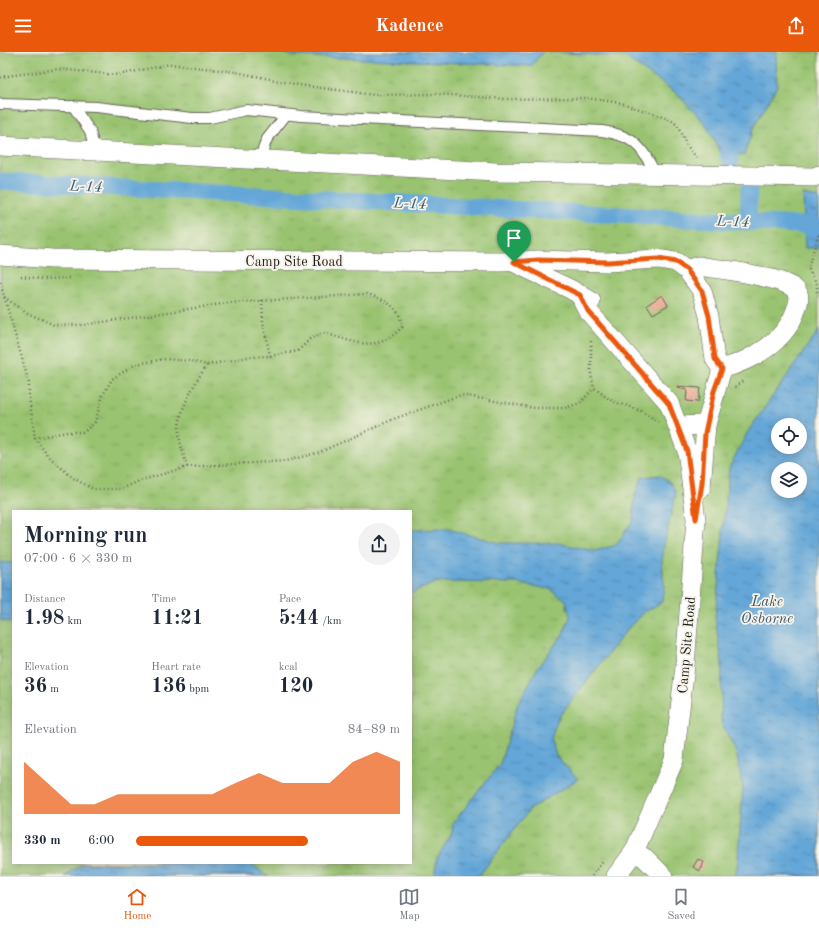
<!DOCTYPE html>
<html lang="en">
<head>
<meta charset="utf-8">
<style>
  :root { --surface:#fff; --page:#f2f2f3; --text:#1f2937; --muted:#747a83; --line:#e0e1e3; --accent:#ea580c }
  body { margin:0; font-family:"Old Standard TT",serif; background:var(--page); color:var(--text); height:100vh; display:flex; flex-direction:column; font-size:15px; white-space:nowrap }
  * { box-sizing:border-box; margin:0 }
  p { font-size:13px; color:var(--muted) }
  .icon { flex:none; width:22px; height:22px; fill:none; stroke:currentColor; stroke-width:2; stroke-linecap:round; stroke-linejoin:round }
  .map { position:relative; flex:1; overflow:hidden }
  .details { position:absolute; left:12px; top:458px; width:400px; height:354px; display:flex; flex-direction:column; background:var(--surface); border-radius:0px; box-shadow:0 2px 10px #0003 }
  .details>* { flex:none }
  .controls { position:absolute; left:771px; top:366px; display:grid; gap:8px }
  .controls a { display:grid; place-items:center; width:36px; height:36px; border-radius:50%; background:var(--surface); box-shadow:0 2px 10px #0003; font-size:20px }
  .pin { position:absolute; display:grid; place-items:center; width:34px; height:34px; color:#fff; margin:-41px -17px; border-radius:50% 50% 50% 0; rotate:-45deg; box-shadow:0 0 4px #0007 }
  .pin .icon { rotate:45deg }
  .round { display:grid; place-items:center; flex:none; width:42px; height:42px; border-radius:21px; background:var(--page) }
  .head { display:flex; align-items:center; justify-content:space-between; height:68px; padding:0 12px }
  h1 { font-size:22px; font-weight:700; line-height:30px }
  .metrics { display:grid; grid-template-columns:repeat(3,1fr); gap:6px; height:68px; padding:4px 12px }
  .metrics div { display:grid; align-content:center }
  .metrics b { font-size:20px; font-weight:700 }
  .metrics small { font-size:11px; font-weight:400 }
  .metrics p { font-size:11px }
  .chart { height:112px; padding:8px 12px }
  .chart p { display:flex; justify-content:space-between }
  .chart svg { width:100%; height:72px; margin-top:4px; fill:var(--accent); opacity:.7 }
  ul { padding:0 12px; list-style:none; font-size:13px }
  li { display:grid; grid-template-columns:64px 48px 1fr; align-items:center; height:30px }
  li i { height:10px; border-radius:5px; background:var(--accent) }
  header { display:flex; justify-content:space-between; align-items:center; height:52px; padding:0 12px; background:var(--accent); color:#fff; font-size:18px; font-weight:700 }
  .tab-bar { display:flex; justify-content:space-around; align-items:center; height:56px; border-top:1px solid var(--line); background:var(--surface); font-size:11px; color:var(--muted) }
  .tab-bar a { display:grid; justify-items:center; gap:2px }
  .tab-bar .on { color:var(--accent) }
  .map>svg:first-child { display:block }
</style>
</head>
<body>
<header><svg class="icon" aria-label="menu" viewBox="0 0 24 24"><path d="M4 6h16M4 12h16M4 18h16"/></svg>Kadence<svg class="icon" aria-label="share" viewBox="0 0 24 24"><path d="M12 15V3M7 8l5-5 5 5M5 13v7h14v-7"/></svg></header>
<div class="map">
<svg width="819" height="824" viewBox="0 0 819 824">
  <defs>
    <pattern id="park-tufts" width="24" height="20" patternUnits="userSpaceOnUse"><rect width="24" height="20" fill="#99c370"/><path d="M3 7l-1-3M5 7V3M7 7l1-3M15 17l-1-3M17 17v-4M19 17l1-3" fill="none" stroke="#83a760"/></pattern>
    <pattern id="water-ripples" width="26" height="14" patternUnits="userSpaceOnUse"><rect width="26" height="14" fill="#63a6d7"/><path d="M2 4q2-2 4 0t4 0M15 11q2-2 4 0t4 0" fill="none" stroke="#5186ae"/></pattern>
    <pattern id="building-back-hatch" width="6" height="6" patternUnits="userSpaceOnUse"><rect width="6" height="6" fill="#eda892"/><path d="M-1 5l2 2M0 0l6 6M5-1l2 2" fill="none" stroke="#cb907d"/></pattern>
  </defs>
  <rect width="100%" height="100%" fill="#f7f3e8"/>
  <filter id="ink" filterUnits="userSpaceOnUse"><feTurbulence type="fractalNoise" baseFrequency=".025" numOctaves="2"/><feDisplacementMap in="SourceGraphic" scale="8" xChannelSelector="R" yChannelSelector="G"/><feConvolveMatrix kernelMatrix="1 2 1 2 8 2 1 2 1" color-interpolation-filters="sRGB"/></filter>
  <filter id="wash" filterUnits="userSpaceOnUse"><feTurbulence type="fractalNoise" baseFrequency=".012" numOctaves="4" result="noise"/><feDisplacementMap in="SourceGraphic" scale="16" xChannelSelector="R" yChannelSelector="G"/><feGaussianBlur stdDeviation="0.9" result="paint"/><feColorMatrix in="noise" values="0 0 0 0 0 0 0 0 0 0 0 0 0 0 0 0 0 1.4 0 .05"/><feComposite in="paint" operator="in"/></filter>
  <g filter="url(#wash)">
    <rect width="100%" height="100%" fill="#ece4c6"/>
    <path fill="url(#park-tufts)" stroke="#5a7046" fill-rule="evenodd" d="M0,0H819V824H0ZM778,373H800V395H778ZM778,417H800V439H778ZM13,459H411V811H13Z"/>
    <g fill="url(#water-ripples)" stroke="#40617a" fill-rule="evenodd">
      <path d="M279,0H543L531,14L294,4Z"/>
      <path d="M549,0H776L777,34L753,77L744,103L721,101L704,70L675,40L625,5Z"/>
      <path d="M803,143L819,146V196H805Z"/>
      <path d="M819,278V824H734L737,817L743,736L736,700L721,670L722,611L715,566L729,416L747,381ZM778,373H800V395H778ZM778,417H800V439H778Z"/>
      <path d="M660,423L671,431L676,441L664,493L662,510L664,532L662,550L645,560L630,574L558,666L551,687L556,704L578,727L530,757L479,824H434L437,806L452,781L453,771L500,712L518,651L538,615L563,582L570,565L566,548L550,537L515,531L437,530L411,541V478L448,477L499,491H558L595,499L616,493L633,468L635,443L642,425Z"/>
      <path d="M0,510L13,511V571L0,568Z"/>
      <path d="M84,811H249L268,824H65Z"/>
    </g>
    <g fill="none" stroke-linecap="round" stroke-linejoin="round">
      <g stroke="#63a6d7" stroke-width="17">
        <path d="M728,102L731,108"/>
        <path d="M0,129L819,174"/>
        <path d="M748,170L749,137"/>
      </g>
    </g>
    <g id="blocks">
      <g fill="url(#building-back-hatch)">
        <path d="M662,243L668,253L653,262L647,253Z"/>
        <path d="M677,334L700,336L698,350L686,349L687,338L677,336Z"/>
        <path d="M698,807L704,810L700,819L693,815Z"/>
      </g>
    </g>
  </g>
  <g filter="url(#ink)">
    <use href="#blocks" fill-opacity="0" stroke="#656258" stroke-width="1"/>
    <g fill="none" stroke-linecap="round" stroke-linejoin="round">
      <defs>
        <g id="lane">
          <path d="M0,52L96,55L192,66H210L246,58L301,64L602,79C635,84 642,95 656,123"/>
          <path d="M73,54L90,79L95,99"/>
          <path d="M259,108L267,87L286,63"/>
        </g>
        <g id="street">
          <path d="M0,94L496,120L814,125L819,123"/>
          <path d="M0,203L52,207L501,210L538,208L607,210L658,207L676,210L687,218L702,239L709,264L715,307L722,317"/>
          <path d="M515,211L570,237L591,249"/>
          <path d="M580,243L588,259L669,351L687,399L696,467L685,614L674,708L634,800L616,824"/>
          <path d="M678,374L706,373L722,317C754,307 787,289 797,255C799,250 800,242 796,238C783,224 718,217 698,214L687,218"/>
          <path d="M701,436L706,373"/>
          <path d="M634,800L645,806L663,824"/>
        </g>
      </defs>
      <use href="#lane" stroke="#656258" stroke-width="12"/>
      <use href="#street" stroke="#656258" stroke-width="20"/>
      <g stroke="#656258" stroke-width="2.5" stroke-dasharray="1 3" stroke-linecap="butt">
        <path d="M0,25L58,17L118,23L170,12L236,20L299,33L375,43L437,42L506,47L586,46L622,51L671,68L677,73L687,94L697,106"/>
        <path d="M21,224L42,227L72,226"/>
        <path d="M0,230L29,331V345L35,386L67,380H84L95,370L103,343L112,327L136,312L165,307L191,309L207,313L248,305L270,304L298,299L310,287L323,281C354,289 376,303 402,275C401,255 385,248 368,242L228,251L83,273H54L25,260L4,245"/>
        <path d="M817,240V232L808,216L819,181"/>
        <path d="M262,248L263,270L270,304"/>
        <path d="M591,289V323L594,336L612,349L641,359L658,370"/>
        <path d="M735,335L744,328"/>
        <path d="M35,386L49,405L73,426L93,437H122L139,429L187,415L286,409L320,400L396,366L461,343L535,356H565L580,351L594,336"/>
        <path d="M187,415C184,403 178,388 179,375C180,356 196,329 207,313"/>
        <path d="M592,824L604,808"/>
      </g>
      <use href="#lane" stroke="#fff" stroke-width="10"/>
      <use href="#street" stroke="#fff" stroke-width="19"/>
    </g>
  </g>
  <g fill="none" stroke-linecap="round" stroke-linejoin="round" filter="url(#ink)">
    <defs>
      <path id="route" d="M658,207L676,210L687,218L702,239L709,264L715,307L722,317L714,339L705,381L702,432L696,467L687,399L669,352L588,259L580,243L514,210L538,208L607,210Z"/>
    </defs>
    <use href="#route" stroke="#fff" stroke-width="8"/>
    <use href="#route" stroke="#ea580c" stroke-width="5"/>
  </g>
  <g text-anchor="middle" stroke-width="3.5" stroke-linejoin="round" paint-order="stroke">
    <g font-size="14" fill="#1c1c1c" stroke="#f7f3e8">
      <text x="294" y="214">Camp Site Road</text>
      <text transform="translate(686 593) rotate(-85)" y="5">Camp Site Road</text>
    </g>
    <g font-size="15" font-style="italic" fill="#3c5a70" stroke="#f7f3e8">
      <text transform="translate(86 134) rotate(3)" y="5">L-14</text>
      <text transform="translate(410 151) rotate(3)" y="5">L-14</text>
      <text transform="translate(733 169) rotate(3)" y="5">L-14</text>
      <text x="767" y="554">Lake<tspan x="767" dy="17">Osborne</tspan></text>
    </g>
  </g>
</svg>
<div class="controls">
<a><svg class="icon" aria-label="locate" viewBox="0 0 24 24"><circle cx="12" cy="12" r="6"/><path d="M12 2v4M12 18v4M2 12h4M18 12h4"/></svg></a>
<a><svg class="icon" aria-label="layers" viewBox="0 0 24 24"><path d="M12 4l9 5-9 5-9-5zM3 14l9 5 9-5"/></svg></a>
</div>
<div class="pin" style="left:514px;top:210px;background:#1e9e55"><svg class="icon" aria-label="arrive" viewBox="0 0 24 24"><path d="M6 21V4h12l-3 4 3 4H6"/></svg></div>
<section class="details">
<div class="head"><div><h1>Morning run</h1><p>07:00 · 6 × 330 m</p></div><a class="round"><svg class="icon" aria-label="share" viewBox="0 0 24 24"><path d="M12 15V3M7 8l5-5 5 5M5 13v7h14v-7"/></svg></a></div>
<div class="metrics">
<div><p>Distance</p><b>1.98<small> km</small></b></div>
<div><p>Time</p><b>11:21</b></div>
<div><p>Pace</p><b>5:44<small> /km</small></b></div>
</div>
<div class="metrics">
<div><p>Elevation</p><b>36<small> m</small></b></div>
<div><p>Heart rate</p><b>136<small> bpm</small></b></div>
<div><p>kcal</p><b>120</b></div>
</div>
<div class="chart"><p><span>Elevation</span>84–89 m</p>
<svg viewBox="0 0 160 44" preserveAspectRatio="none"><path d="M0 44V12L10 25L20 38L30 38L40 32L50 32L60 32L70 32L80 32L90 25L100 19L110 25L120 25L130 25L140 12L150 6L160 12V44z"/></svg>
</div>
<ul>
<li><b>330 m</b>6:00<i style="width:65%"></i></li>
</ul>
</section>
</div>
<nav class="tab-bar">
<a class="on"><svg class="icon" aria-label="home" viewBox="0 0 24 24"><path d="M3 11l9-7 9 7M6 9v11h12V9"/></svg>Home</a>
<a><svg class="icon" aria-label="map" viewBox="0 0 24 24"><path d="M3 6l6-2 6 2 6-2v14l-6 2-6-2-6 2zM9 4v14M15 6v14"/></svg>Map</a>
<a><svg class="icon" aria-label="saved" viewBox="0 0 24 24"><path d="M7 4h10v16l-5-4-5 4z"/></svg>Saved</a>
</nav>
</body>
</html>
